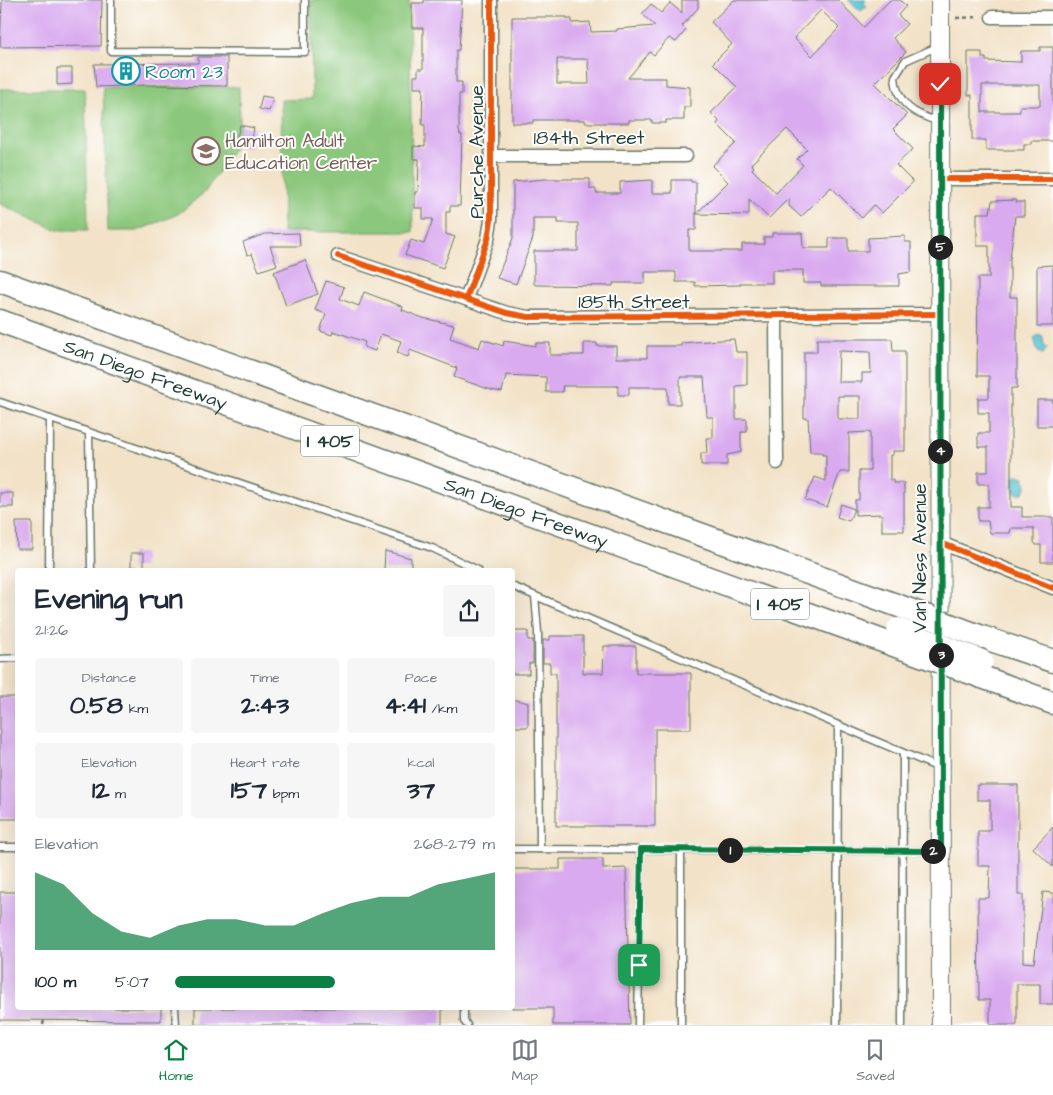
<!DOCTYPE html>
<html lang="en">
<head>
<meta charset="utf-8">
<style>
  :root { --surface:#fff; --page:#f6f6f7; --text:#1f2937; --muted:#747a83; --line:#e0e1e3; --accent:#0b8043 }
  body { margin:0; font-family:"Architects Daughter",sans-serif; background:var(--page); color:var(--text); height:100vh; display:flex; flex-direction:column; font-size:19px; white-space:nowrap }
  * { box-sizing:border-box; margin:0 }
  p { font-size:16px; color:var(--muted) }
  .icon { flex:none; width:28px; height:28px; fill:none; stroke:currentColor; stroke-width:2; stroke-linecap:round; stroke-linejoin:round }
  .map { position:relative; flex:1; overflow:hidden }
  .details { position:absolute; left:15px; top:568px; width:500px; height:442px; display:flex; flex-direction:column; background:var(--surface); border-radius:5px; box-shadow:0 5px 20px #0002 }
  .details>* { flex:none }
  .pin { position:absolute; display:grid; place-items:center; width:42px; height:42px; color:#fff; margin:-21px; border-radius:10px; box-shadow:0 2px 8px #0006 }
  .km { position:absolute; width:25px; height:25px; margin:-12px; border-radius:50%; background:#222; color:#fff; font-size:14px; line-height:25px; text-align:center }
  .round { display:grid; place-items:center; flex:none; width:52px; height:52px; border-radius:5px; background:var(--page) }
  .headline { display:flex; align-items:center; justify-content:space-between; height:85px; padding:0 20px }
  h1 { font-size:28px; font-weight:700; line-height:38px }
  .metrics { display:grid; grid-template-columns:repeat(3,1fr); gap:8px; height:85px; padding:5px 20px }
  .metrics div { display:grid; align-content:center; border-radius:5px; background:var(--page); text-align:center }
  .metrics b { font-size:25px; font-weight:700 }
  .metrics small { font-size:14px; font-weight:400 }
  .metrics p { font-size:14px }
  .chart { height:140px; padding:10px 20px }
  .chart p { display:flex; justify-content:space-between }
  .chart svg { width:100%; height:90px; margin-top:5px; fill:var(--accent); opacity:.7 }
  ul { padding:0 20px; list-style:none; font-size:16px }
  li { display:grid; grid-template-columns:80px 60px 1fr; align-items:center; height:38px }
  li i { height:12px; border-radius:6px; background:var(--accent) }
  .tabs { display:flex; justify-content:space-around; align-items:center; height:70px; border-top:1px solid var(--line); background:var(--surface); font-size:14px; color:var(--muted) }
  .tabs a { display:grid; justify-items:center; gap:2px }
  .tabs .on { color:var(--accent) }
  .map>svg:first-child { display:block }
</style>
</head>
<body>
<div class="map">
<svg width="1053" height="1025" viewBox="0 0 1053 1025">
  <rect width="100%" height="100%" fill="#fff"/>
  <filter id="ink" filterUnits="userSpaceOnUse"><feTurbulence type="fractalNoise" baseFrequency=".02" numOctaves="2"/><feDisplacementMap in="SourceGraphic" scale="10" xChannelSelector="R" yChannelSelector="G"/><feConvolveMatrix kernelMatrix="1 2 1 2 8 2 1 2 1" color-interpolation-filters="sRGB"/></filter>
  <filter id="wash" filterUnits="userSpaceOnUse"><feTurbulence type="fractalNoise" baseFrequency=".0096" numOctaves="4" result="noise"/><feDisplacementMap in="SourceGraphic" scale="20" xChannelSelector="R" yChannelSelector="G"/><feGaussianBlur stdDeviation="1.12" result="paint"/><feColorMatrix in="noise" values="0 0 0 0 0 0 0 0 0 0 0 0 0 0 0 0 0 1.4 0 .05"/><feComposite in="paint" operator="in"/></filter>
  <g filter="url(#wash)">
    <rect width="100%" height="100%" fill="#f2e2c7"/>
    <g fill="#8bc77c" stroke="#558258">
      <path d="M311,0H409L413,232H283L281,100L312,99Z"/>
      <path d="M103,87H239L240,125L235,146L205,192L178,214L137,231H108Z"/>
      <path d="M0,89H85L88,230H57L0,204Z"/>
    </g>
    <g fill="#58c3d3" stroke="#3c8084">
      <path d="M848,0H866L864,3L867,6L861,11Z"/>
      <path d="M1038,335L1043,337L1044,346L1047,347L1043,354L1038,352L1034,338Z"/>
      <path d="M1017,475L1024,477L1027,485L1024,492L1019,494L1014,492V477Z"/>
    </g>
    <g id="blocks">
      <g fill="#d9aaef" fill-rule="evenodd">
        <path d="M2,0H102L101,46L0,47Z"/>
        <path d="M424,0H462L459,50H456V82H462V94H459V130L460,135H462L460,206H450V212H446V234L455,237L443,268L405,255L411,240L424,244L433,219H423V208H415V192H418L419,159H413V146L425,147V125H422L423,88H414V76H418V69H423V28H412V3H424Z"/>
        <path d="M682,0H698V8L682,26L686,30L676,42L669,38L654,55L650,52L628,78H666V85L690,87V107H684V120H666V123H652V120H629V123H590L585,122V120H533V123H512V17H567V19H572V23L590,22L591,32L617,31V29L655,26L642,14L651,4L661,13L670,3L682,13ZM557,59H588L589,84H557Z"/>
        <path d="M734,0H838L864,27L890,0H900L906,6L898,15L907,24L893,38L906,52L875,83L907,115L893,129L913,149L896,165L913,182L882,213L874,205L862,218L831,187L801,217L789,206V198L769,218L749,199V215L696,214L728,182L712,166L736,143L717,124L719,121L711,113L737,87L713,63L732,44L711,22ZM821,10L839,28L812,56L794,38ZM787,129L807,149L797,159L803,165L776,193L752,169L754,167L751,164Z"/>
        <path d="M1040,47H1053V141H1031V144H1024V150H986V140H972V95H968V52H982V58H986V61L1021,62V51H1040ZM982,85H1040V106H1020V112H982Z"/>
        <path d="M198,57H227V86L148,85L96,87L94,64L198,63Z"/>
        <path d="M57,68H72V84L57,85Z"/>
        <path d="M262,96L273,98L269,111L259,109Z"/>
        <path d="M240,125L254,128L250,148L235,145Z"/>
        <path d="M545,179H590V189H596V193H620V182L652,180V193H672V180H691V182H696V230H689V251H742V244H764V237H772V233H802L803,248H829V238H848V251H868V238L905,236V242H911V272L899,274V286H821V283H803V270H772V283H740V285L695,286V282H676V272H645V283H613V286L536,285L534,284V251H578V223H558V218H533V238L516,284L497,278L513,238V182Z"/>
        <path d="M1016,200V202H1024V216H1015L1010,259V297H1017V388H1011V507H1022V517H1053V562H1041V545H1036L1034,542V528H1011L1010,533H990L988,521H978V507H989V484H978V472H988V447H978V433H989V413H978V398H989V376H977L978,278H989V246H977V213H990L992,201Z"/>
        <path d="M299,233L300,246H270L277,265L259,271L252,254L247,255L243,242L265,234Z"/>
        <path d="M305,260L318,294L286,306L274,272Z"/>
        <path d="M1053,265V326H1037V266Z"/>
        <path d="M326,281L344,287L340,299L359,306L364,292L396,304L403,307L402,310L423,318L454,325L450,338L479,348L482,339L503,346L504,341L536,346V343H550V355H584V343H597V346H616V358H647V346H681V343L734,339L736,352H747V385L736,386V419H747V432H741V452L727,455V465H701V453H707L706,438H713V417H707L704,377H680V404H668V387H629V395H618V386H562L563,392H546V377L506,375L502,392L491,390L454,377L457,368L410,350L408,357L397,353L401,341L381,334L375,351L364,347L365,342L333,331L332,335L320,331L326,314L315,310Z"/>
        <path d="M817,339H892L893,351H905V451H893V455H890V480H893V483H904V531H882V514L855,515V500H859V471H870V432L849,433V472H840L827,507L805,500L815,477L826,481V455H822V452H810L808,418H804V352H817ZM839,351L870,352L871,373H862V382H838ZM838,396H860V419H838Z"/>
        <rect x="1037" y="400" width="16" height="26"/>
        <rect x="0" y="493" width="13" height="14"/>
        <path d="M841,504L854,509L849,521L837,517Z"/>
        <path d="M16,522H32V549H17Z"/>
        <path d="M385,551L411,558V570H384Z"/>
        <rect x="131" y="553" width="13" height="14"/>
        <path d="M512,631H528V640H533V663H529V674H512Z"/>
        <path d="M550,636H583V673H603L604,646H636V673H691V729H655V826H556V673H550V663H543V640H550Z"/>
        <path d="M0,697H15V718H18V819H0Z"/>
        <path d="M512,699L528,703V727H512Z"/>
        <path d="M977,785H1018V895H1023V962L1034,963L1043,892L1053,893V1004H1040V984H1017V1025H990V1000H979L978,898H989L990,866H978V831H990V800H977Z"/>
        <path d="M1053,827V867L1033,848Z"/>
        <path d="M560,859H603V869L626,868L630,1025H553V1008H512V869H560Z"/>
        <path d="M0,892H18V1008H161V1021L0,1020Z"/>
        <rect x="195" y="1008" width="247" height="17"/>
      </g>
    </g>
  </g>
  <g filter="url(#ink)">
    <use href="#blocks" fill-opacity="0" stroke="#697767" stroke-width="1"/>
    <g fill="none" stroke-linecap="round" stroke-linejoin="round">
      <defs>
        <g id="lane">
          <path d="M111,0V51L305,52V0"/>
          <path d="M939,46L905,61L895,77C897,105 914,114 939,122"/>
          <path d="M0,402L432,548L478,570"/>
          <path d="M89,432L91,570"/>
          <path d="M49,570L50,419"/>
          <path d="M512,586L939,768"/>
          <path d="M535,596L538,632L540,849"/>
          <path d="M0,659L18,658"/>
          <path d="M0,847H18"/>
          <path d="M512,849L939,851"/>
          <path d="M681,850V1025"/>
          <path d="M175,1008L176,1025"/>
          <path d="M464,1008V1021L467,1025"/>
          <path d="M638,1025L641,849"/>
          <path d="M837,1025L838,725"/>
          <path d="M902,1025L903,753"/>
        </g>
        <g id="street">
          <path d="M992,17H1053"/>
          <path d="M491,156H686"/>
          <path d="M940,179H1053"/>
          <path d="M338,256L507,313L528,317L940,314"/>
          <path d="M466,299L488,239L491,220V0"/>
          <path d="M776,315L777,463"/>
          <path d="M941,543L1053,588"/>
        </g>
        <path id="secondary" d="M940,0L941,1025"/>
        <g id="highway">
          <path d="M0,281L899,606"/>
          <path id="s1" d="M0,321L899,647"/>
          <path d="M982,637L1053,661"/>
          <path d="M982,677L1053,703"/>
        </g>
      </defs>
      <use href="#lane" stroke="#697767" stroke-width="9"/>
      <use href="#street" stroke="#697767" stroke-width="15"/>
      <use href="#secondary" stroke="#697767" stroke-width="20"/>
      <use href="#highway" stroke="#697767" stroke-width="25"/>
      <g stroke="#697767" stroke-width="2.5" stroke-dasharray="4 4" stroke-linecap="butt">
        <path d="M956,18L980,17"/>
        <path d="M43,1025L44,1020"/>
      </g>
      <use href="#lane" stroke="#fff" stroke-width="6"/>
      <use href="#street" stroke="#fff" stroke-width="12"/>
      <use href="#secondary" stroke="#fff" stroke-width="18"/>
      <use href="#highway" stroke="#fff" stroke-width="22"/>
      <defs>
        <g id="highway-bridge">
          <path d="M899,606L982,637"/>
          <path d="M898,629L982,661"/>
          <path d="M899,647L982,677"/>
        </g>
      </defs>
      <use href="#highway-bridge" stroke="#697767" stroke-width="25" stroke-linecap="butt"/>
      <use href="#highway-bridge" stroke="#fff" stroke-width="22"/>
      <defs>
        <g id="cycleway">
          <path d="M940,179H1053"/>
          <path d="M338,256L507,313L528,317L940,314"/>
          <path d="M466,299L488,239L491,220V0"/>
          <path d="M941,543L1053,588"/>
        </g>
      </defs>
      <use href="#cycleway" stroke="#fff" stroke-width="9"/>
      <use href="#cycleway" stroke="#e8590c" stroke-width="6"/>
    </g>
  </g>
  <g fill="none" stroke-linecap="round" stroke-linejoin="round" filter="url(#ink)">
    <defs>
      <path id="route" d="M639,965L641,849L941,851L940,84"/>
    </defs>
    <use href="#route" stroke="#fff" stroke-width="10"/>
    <use href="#route" stroke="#0b8043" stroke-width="6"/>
  </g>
  <defs>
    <symbol id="building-ring" viewBox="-11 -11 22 22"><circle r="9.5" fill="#fff" stroke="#0f9aa8" stroke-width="1.5"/><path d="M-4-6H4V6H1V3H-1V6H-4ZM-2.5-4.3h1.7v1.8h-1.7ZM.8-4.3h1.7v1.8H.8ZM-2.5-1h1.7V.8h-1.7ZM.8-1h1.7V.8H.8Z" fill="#0f9aa8"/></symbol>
    <symbol id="school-ring" viewBox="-11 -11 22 22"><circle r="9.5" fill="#fff" stroke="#8d6e63" stroke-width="1.5"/><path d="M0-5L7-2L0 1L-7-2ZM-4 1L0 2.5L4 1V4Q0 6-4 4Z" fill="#8d6e63"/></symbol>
  </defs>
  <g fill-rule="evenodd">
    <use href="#building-ring" x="110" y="55" width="32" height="32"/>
    <use href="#school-ring" x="190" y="135" width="32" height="32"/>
  </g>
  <g text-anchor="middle" stroke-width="4" stroke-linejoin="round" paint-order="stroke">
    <g fill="#fff" stroke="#627771" stroke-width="1">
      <rect x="301" y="425.5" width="58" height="31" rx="4"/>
      <rect x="751" y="588.5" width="58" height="31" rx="4"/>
    </g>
    <g font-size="18" font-weight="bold" fill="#1f3d34">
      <text x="330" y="447">I 405</text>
      <text x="780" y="610">I 405</text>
    </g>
    <g font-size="19" fill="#0d838f" stroke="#fff" text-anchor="start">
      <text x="145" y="78">Room 23</text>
    </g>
    <g font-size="19" fill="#1f3d34" stroke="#fff">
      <text x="589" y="144">184th Street</text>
      <text transform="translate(476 152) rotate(-90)" y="7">Purche Avenue</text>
      <text x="634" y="308">185th Street</text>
      <text dy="7" stroke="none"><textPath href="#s1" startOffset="155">San Diego Freeway</textPath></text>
      <text dy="7" stroke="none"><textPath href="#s1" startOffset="560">San Diego Freeway</textPath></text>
      <text transform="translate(919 558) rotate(-90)" y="7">Van Ness Avenue</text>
    </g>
    <g font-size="19" fill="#785e54" stroke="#fff" text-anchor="start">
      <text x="225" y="147">Hamilton Adult<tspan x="225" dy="22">Education Center</tspan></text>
    </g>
  </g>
</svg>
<div class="pin" style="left:639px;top:965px;background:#1e9e55"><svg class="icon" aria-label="arrive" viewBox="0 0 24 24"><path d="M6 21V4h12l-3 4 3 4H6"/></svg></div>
<div class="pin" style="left:940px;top:84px;background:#d93025"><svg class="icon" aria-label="check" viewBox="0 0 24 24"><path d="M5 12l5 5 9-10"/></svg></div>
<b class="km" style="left:730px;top:850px">1</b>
<b class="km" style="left:933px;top:851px">2</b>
<b class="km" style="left:941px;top:655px">3</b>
<b class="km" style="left:940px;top:451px">4</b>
<b class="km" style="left:940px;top:247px">5</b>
<section class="details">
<div class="headline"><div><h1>Evening run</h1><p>21:26</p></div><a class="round"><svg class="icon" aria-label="share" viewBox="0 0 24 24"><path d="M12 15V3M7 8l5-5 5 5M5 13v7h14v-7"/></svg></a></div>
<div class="metrics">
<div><p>Distance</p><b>0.58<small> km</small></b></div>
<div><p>Time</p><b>2:43</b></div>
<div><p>Pace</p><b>4:41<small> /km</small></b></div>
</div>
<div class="metrics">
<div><p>Elevation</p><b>12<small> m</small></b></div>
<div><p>Heart rate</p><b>157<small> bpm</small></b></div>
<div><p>kcal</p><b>37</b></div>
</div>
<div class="chart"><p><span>Elevation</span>268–279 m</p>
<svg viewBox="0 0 160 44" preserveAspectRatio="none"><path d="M0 44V6L10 12L20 26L30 35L40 38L50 32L60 29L70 29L80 32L90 32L100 26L110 21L120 18L130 18L140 12L150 9L160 6V44z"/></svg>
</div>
<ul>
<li><b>100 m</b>5:07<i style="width:50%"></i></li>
</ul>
</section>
</div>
<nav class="tabs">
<a class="on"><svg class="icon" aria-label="home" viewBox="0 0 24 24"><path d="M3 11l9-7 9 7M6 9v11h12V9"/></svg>Home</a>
<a><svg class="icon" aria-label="map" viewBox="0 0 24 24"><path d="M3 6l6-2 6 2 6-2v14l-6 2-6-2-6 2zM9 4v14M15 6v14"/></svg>Map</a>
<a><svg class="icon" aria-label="saved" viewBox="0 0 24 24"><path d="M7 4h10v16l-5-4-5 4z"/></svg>Saved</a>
</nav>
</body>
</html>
